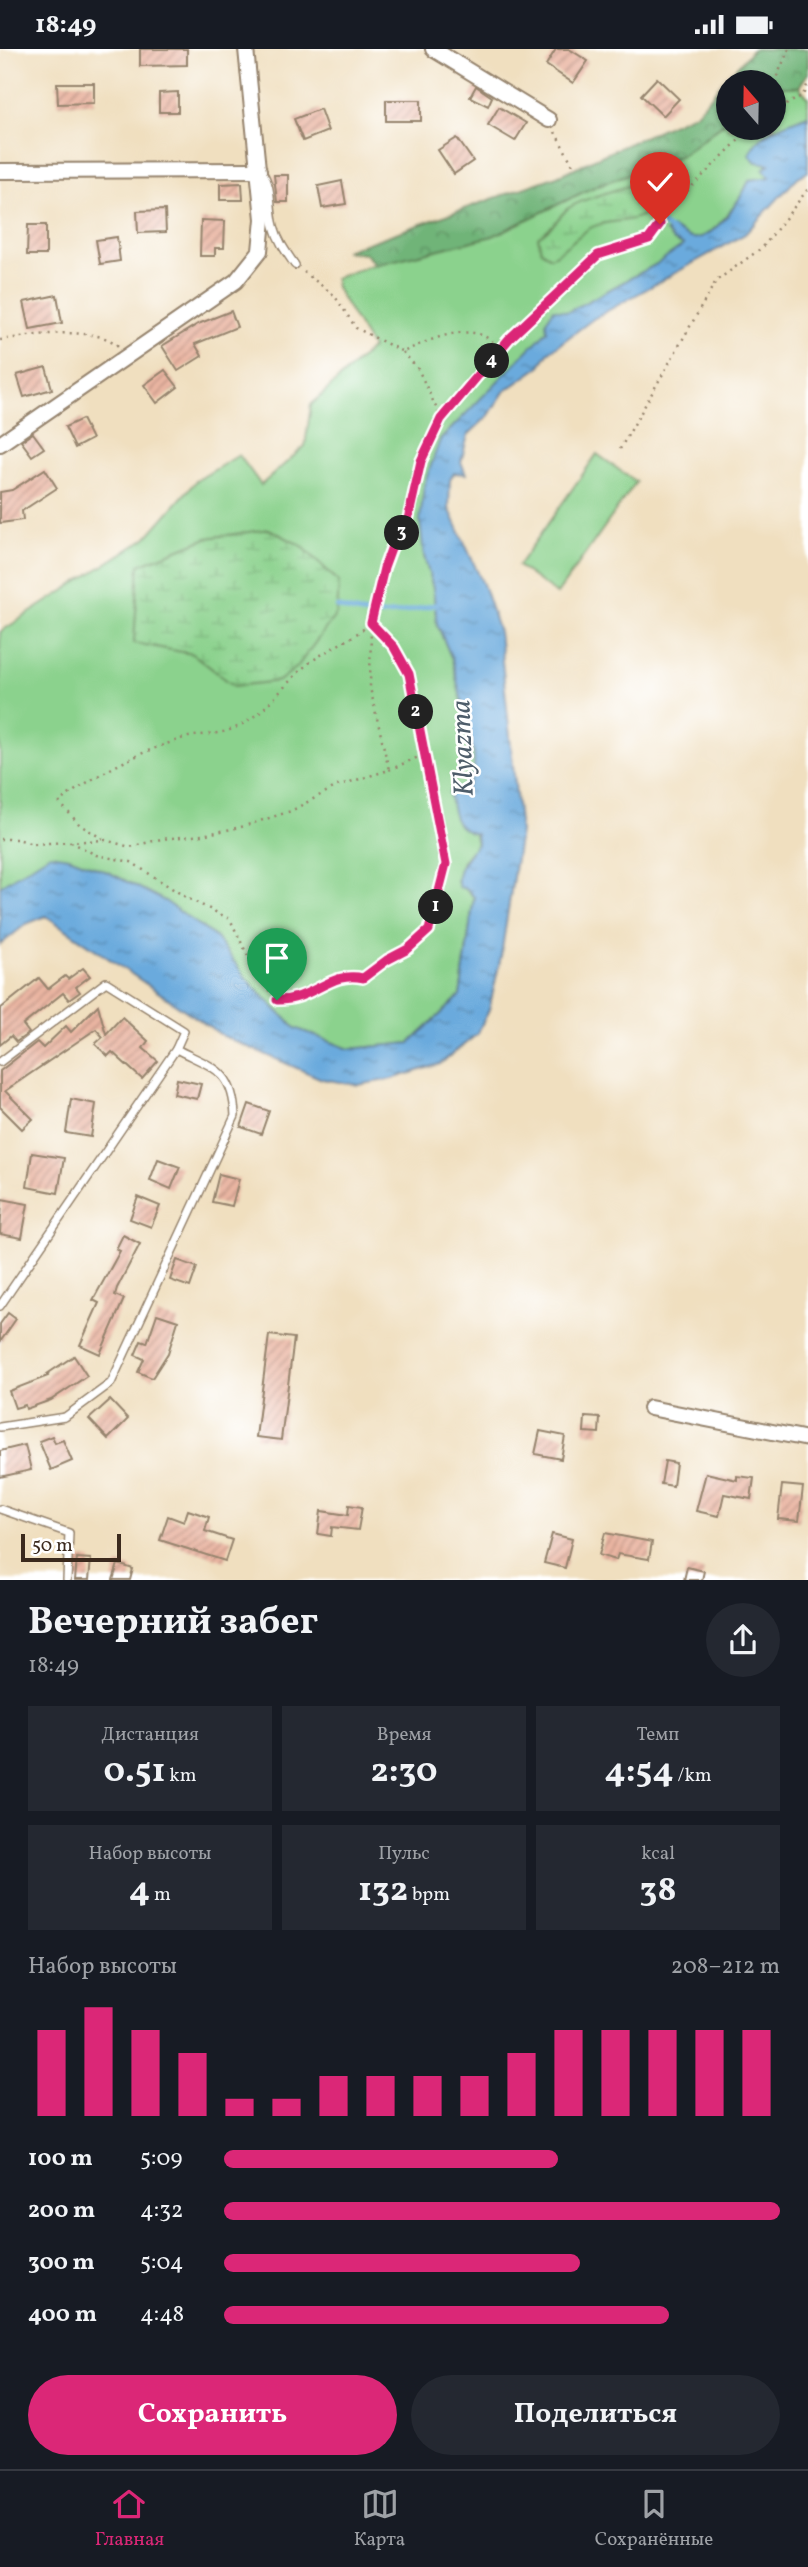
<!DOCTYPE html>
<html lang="ru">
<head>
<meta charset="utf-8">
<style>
  :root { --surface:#171b24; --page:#242831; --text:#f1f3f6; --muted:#9ea1a6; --line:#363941; --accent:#db2777 }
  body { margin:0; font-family:Vollkorn,serif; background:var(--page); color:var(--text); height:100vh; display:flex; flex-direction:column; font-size:26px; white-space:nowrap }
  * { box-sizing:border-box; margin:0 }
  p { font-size:23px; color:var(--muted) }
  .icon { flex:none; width:38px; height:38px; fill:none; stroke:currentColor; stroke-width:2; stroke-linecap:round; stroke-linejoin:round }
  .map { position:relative; height:1531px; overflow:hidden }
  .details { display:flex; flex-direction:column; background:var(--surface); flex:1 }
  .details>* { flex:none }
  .needle { width:46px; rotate:340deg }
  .tools { position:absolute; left:716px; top:21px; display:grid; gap:14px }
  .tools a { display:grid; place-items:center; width:70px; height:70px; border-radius:50%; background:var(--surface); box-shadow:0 2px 5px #0004; font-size:35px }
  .scale { position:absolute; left:21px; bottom:18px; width:100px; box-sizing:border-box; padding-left:7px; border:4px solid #3b2a1e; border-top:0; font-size:19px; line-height:24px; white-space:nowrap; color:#3b2a1e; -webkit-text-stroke:5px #fff; paint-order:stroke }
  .pin { position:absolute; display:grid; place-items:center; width:60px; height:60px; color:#fff; margin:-72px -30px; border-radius:50% 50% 50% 0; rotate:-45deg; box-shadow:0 0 7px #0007 }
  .pin .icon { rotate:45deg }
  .km { position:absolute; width:35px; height:35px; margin:-18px; border-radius:50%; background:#222; color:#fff; font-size:19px; line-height:35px; text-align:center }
  .round { display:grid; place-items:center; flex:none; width:74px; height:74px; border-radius:37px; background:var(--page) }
  .head { display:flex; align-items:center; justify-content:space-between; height:119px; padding:0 28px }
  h1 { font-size:38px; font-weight:700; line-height:52px }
  .stats { display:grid; grid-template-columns:repeat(3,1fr); gap:10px; height:119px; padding:7px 28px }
  .stats div { display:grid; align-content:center; border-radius:0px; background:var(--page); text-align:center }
  .stats b { font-size:35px; font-weight:700 }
  .stats small { font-size:19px; font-weight:400 }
  .stats p { font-size:19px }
  .chart { height:196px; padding:14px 28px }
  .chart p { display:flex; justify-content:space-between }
  .chart svg { width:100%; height:126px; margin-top:7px; stroke:var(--accent); stroke-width:6 }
  .cta { display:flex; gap:14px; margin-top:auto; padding:14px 28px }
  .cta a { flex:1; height:80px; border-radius:42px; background:var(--accent); color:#fff; font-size:28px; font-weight:700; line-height:80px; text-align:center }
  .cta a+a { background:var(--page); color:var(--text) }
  ul { padding:0 28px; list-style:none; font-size:23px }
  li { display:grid; grid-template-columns:112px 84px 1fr; align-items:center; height:52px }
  li i { height:18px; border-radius:9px; background:var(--accent) }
  .status { display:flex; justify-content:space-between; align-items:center; height:49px; padding:0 35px; background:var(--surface); direction:ltr }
  .status svg { height:19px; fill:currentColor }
  .tabs { display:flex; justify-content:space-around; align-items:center; height:98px; border-top:2px solid var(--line); background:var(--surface); font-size:19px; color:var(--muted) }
  .tabs a { display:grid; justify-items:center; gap:4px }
  .tabs .on { color:var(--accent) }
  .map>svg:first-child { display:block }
</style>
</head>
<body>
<div class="status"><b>18:49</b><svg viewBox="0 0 49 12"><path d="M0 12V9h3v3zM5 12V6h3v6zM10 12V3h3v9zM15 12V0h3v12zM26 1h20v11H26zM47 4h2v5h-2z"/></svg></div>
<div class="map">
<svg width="808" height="1531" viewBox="0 0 808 1531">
  <defs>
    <pattern id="forest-crowns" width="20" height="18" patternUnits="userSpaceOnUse" patternTransform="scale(1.75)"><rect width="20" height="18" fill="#70b478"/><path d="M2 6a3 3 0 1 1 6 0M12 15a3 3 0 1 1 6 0" fill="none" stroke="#5d9362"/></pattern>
    <pattern id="wetland-marsh" width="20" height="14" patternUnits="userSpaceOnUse" patternTransform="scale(1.75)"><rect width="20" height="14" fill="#8bd28d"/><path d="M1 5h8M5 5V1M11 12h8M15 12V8" fill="none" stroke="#79b479"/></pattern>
    <pattern id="water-ripples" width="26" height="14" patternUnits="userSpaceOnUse" patternTransform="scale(1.75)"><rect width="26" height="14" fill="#6aaadd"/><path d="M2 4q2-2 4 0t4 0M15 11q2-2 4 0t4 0" fill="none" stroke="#588bb3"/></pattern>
    <pattern id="building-hatch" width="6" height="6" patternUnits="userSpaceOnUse" patternTransform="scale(1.75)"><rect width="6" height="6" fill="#eab5a2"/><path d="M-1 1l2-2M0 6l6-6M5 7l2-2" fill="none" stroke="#bf9383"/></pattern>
  </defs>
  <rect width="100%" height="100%" fill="#fff"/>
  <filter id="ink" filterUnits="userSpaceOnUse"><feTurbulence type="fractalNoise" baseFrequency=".0143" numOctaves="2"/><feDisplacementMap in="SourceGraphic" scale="14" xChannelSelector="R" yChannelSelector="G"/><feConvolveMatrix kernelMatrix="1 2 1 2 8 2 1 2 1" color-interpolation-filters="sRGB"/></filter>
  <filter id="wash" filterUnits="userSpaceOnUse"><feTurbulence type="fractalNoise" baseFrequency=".00686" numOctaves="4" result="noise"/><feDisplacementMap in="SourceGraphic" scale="28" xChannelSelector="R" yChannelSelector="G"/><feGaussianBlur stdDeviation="1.57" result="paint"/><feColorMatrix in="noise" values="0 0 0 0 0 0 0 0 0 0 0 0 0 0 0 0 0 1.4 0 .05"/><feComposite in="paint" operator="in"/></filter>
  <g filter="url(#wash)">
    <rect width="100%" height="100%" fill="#f0dfbf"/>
    <g fill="#8bd28d" stroke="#637e56" stroke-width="2">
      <path d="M776,36L799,38L808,48V66C786,75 757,82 749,106L769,115L770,128L749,132C742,148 713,192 693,189C682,187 681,183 666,183L674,192L684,196L655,216L568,263L440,391L424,507L433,539L437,575L452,610L474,706V721L465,743L477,795L463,812L457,832L474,848L460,947L410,994L349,1000L295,979L252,936L215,888L165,852L110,824L69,808L0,837V583L146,489L196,432L239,406L261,436L305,397L311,356L372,299L336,239L335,229L681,106L728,71V79H774Z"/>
      <path d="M597,405L636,433L557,545L518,517Z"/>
    </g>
    <path fill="url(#forest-crowns)" stroke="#566f4b" stroke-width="2" d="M753,0H808V24L799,38H774V33H728V71L681,106L596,137L493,187L375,216L366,205L345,202L557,127L696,64Z"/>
    <g fill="url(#wetland-marsh)" stroke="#637e56" stroke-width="2">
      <path d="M645,133L655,145C651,182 610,165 587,181C574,190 565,200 551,208L541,202L538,188C552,179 556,172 566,161C577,151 630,136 645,133Z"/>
      <path d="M269,480L302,497L339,533L337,564L297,618L279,632L234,637L193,605L134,594L139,516L207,489Z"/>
    </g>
    <path fill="url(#water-ripples)" stroke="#526a7e" stroke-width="2" d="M808,66V123L798,128L745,185L593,270L548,304L539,318L504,343L489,366L468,386L461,413L466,425L454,424L450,431L449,459L483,535L499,583L520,783L501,907L489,961L477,985L440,1015L392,1030L358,1036L322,1030L223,987L46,867L26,875L0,896V837L50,805L69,808L110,824L165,852L215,888L252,936L295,979L349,1000L410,994L460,947L474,848L468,841L459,838C453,823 468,806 477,795L476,785C453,781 453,764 449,743L456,739L465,743L474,721V706L452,610L437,575L433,539L424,507L420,472L424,436L440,391L547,282L546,272L554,260L568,263L655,216L683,196L674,192L666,183L672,179C678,181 686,188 692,189C713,193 743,148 749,131L770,128L763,120L769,115L756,113L749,106C757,82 786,75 808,66Z"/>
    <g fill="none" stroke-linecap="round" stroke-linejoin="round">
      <g stroke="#6aaadd" stroke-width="4.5">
        <path d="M647,166L672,182"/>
        <path d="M337,558C378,572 398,564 438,555"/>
      </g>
    </g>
    <g id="blocks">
      <g fill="url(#building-hatch)">
        <path d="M140,0H187V16L140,17Z"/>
        <path d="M556,0H569L588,12L573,34L546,16Z"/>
        <path d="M657,29L679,50L663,67L641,46Z"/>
        <path d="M57,34H94V54L58,55Z"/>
        <path d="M476,37L492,48L488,57L470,48Z"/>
        <path d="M178,43V63H159V44Z"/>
        <rect x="386" y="51" width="35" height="21"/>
        <path d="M499,58L526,74L515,92L488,76Z"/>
        <path d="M320,60L328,82L303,92L294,70Z"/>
        <path d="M457,89L473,112L454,125L438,101Z"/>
        <path d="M274,126H288V153H277Z"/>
        <path d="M342,132L346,155L322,159L318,137Z"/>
        <path d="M242,134L243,151H220V135Z"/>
        <path d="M165,161L166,183L138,184L137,162Z"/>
        <path d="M201,171L225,172L224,199H215V207H200Z"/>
        <path d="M28,176H46V206H27Z"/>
        <path d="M117,188L120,212L100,215L96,191Z"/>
        <path d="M57,246L62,274L30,280L24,253Z"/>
        <path d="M231,262L237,278L195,295L202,307L178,322L162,297L198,275Z"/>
        <path d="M46,318L52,340L24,348L17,326Z"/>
        <path d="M165,321L178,338L157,354L144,336Z"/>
        <path d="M82,370L92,390L75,399L65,378Z"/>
        <path d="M33,384L44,399L32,407L21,392Z"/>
        <path d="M45,420L57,439L22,462L23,471L0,474V443L12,441Z"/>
        <path d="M83,919L90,927L76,938L80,943L69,951L63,944L23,976L29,984L16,993L11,987L0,996V960L39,929L48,940L65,927L68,930Z"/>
        <path d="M98,956L106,985L122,968L148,992L143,999L158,1012L142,1030L112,1003L108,1007L95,995L103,988L96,980L5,1042L33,1070L22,1080L0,1058V1022L37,993L43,999L66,977L71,983Z"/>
        <path d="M177,1030L201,1035L197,1050L174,1045Z"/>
        <path d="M71,1050L96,1055L91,1088L66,1084Z"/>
        <path d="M249,1055L269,1062L261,1085L241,1078Z"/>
        <path d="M32,1104L64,1109L58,1144L27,1138Z"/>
        <path d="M158,1110L180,1118L171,1140L150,1131Z"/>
        <path d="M219,1125L239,1130L232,1157L212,1153Z"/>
        <path d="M138,1148L160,1157L151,1178L130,1170Z"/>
        <path d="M2,1150L28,1155L22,1189L0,1185Z"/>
        <path d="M123,1186L140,1195L117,1239L115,1246L124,1250L100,1305L80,1296L99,1254L93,1251L120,1202L116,1200Z"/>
        <path d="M177,1211L197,1218L190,1238L170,1231Z"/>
        <path d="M8,1264L16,1270L0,1293V1275Z"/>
        <path d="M157,1265L178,1272L168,1304L152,1329L138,1323L144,1310L135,1306L141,1292L147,1294Z"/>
        <path d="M269,1286L294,1289L281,1391L256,1388Z"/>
        <path d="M74,1307L87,1327L51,1351L26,1360L25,1356L15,1359L9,1342L48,1327L47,1325Z"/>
        <path d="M110,1351L128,1370L108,1390L89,1370Z"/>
        <path d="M585,1368L600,1369L599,1384L584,1383Z"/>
        <path d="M540,1382L565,1387L561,1410L535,1405Z"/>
        <path d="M52,1387L55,1394L63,1391L72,1412L51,1421L39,1392Z"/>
        <path d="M25,1396L31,1421L0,1428V1402Z"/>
        <path d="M665,1412L676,1414L673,1437L661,1435Z"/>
        <path d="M706,1424L737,1431V1427L754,1429L751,1450L724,1445L719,1467L696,1462Z"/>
        <path d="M782,1436L803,1438L799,1472L778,1470Z"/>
        <path d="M349,1456L362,1458L358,1481L332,1478L331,1487L318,1485L321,1462L348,1466Z"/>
        <path d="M188,1461L209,1468L205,1482L232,1491L225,1512L160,1491L168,1467L184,1473Z"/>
        <path d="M605,1484L652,1493L649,1510L618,1505L616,1511L599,1506Z"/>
        <path d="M552,1485L572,1490L565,1519L544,1514Z"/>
        <path d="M77,1509L91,1510L89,1531H75Z"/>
        <path d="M118,1515L133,1520L130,1531H113Z"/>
        <path d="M687,1518L704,1522L702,1531H684Z"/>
      </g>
    </g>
  </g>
  <g filter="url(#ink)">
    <use href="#blocks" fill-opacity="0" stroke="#96846e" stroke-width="2"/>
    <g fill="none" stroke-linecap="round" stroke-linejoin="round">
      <defs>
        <g id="service">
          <path d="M262,123C273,138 269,159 274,177C278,192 286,203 295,216"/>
          <path d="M0,1013L106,933L184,982L176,1000L0,1257"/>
          <path d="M0,1378L65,1368L111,1334L235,1067C233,1020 213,1019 176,1000"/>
          <path d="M0,1460L69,1484L67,1531"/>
        </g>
        <g id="minor">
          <path d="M433,0L549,71"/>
          <path d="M0,122L259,121"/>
          <path d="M0,395L236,232L260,202L263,170L246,0"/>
          <path d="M650,1359L808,1390"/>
        </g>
      </defs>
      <use href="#service" stroke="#96846e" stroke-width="10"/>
      <use href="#minor" stroke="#96846e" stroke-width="18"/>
      <g stroke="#96846e" stroke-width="2.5" stroke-dasharray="2 5" stroke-linecap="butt">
        <path d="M774,34L789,0"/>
        <path d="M774,63L803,46L808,34"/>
        <path d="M555,83L573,116"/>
        <path d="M304,223L334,246L356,279L403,303C425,293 460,276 484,287C490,290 496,296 502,300"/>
        <path d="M0,291C27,287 99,275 119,298"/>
        <path d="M403,303L418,320L441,369"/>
        <path d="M620,400L716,232L763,198L808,140"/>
        <path d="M0,790H18L32,795L105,791L130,798L161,790L202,786L241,778L291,762L337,737L389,721L370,639L371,574L384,519L391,500L407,475L421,412L433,385L509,290L598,206L649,190L671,158L751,79"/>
        <path d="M103,790L80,776L59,753C95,726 134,705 178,691C196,684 218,687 235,679C265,665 280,640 303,619C324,601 350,592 371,574L394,598L409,625L422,693L416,709L389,721"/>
        <path d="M71,793L96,806L131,813L187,849L230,870L258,928L277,951C313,952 330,921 363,929L387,910L408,900L429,881L439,848L446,815L422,693"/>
      </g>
      <use href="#service" stroke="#fff" stroke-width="7"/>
      <use href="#minor" stroke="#fff" stroke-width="14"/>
    </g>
  </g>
  <g fill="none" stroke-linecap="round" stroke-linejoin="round" filter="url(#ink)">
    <defs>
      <path id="route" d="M277,951C313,952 330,921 363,929L387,911L408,900L429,881L446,815L409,625L394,598L371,574L384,519L391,500L407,475L421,412L441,370L509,290L598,206L649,190L660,175"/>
    </defs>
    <use href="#route" stroke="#fff" stroke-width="14"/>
    <use href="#route" stroke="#db2777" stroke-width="9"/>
  </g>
  <g text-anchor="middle" stroke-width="5" stroke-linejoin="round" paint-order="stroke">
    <g font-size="28" font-style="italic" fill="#4e5d6a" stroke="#fff">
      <text transform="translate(461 699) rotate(-92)" y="10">Klyazma</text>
    </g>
  </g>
</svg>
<div class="tools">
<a><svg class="needle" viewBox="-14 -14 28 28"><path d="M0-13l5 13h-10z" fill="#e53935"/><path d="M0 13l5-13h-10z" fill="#9ea1a6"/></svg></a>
</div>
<div class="scale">50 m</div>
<div class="pin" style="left:277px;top:951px;background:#1e9e55"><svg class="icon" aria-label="arrive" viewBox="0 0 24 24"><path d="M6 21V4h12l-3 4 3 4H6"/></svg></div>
<div class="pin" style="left:660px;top:175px;background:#d93025"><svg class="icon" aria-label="check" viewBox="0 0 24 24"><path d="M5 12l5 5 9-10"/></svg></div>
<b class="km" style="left:436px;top:858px">1</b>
<b class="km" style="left:416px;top:663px">2</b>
<b class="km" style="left:402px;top:484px">3</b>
<b class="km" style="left:492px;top:312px">4</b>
</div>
<section class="details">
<div class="head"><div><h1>Вечерний забег</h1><p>18:49</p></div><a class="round"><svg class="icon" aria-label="share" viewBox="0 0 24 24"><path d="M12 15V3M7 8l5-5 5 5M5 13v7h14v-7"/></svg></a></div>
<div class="stats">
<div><p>Дистанция</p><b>0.51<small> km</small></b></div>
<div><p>Время</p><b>2:30</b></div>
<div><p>Темп</p><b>4:54<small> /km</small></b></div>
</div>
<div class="stats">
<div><p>Набор высоты</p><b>4<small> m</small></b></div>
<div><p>Пульс</p><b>132<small> bpm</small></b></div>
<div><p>kcal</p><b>38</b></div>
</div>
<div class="chart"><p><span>Набор высоты</span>208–212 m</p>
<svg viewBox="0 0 160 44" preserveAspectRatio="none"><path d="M5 44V14M15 44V6M25 44V14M35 44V22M45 44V38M55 44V38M65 44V30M75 44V30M85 44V30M95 44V30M105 44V22M115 44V14M125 44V14M135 44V14M145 44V14M155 44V14"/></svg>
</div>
<ul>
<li><b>100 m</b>5:09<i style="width:60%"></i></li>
<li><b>200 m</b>4:32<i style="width:100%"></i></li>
<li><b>300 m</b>5:04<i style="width:64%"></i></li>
<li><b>400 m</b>4:48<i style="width:80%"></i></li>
</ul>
<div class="cta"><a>Сохранить</a><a>Поделиться</a></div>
</section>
<nav class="tabs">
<a class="on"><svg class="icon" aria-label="home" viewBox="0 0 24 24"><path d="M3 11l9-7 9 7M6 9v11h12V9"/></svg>Главная</a>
<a><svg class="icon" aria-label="map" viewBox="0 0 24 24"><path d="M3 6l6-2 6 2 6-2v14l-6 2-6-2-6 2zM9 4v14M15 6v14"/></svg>Карта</a>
<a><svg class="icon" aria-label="saved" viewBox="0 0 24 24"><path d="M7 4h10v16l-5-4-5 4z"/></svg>Сохранённые</a>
</nav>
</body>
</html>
